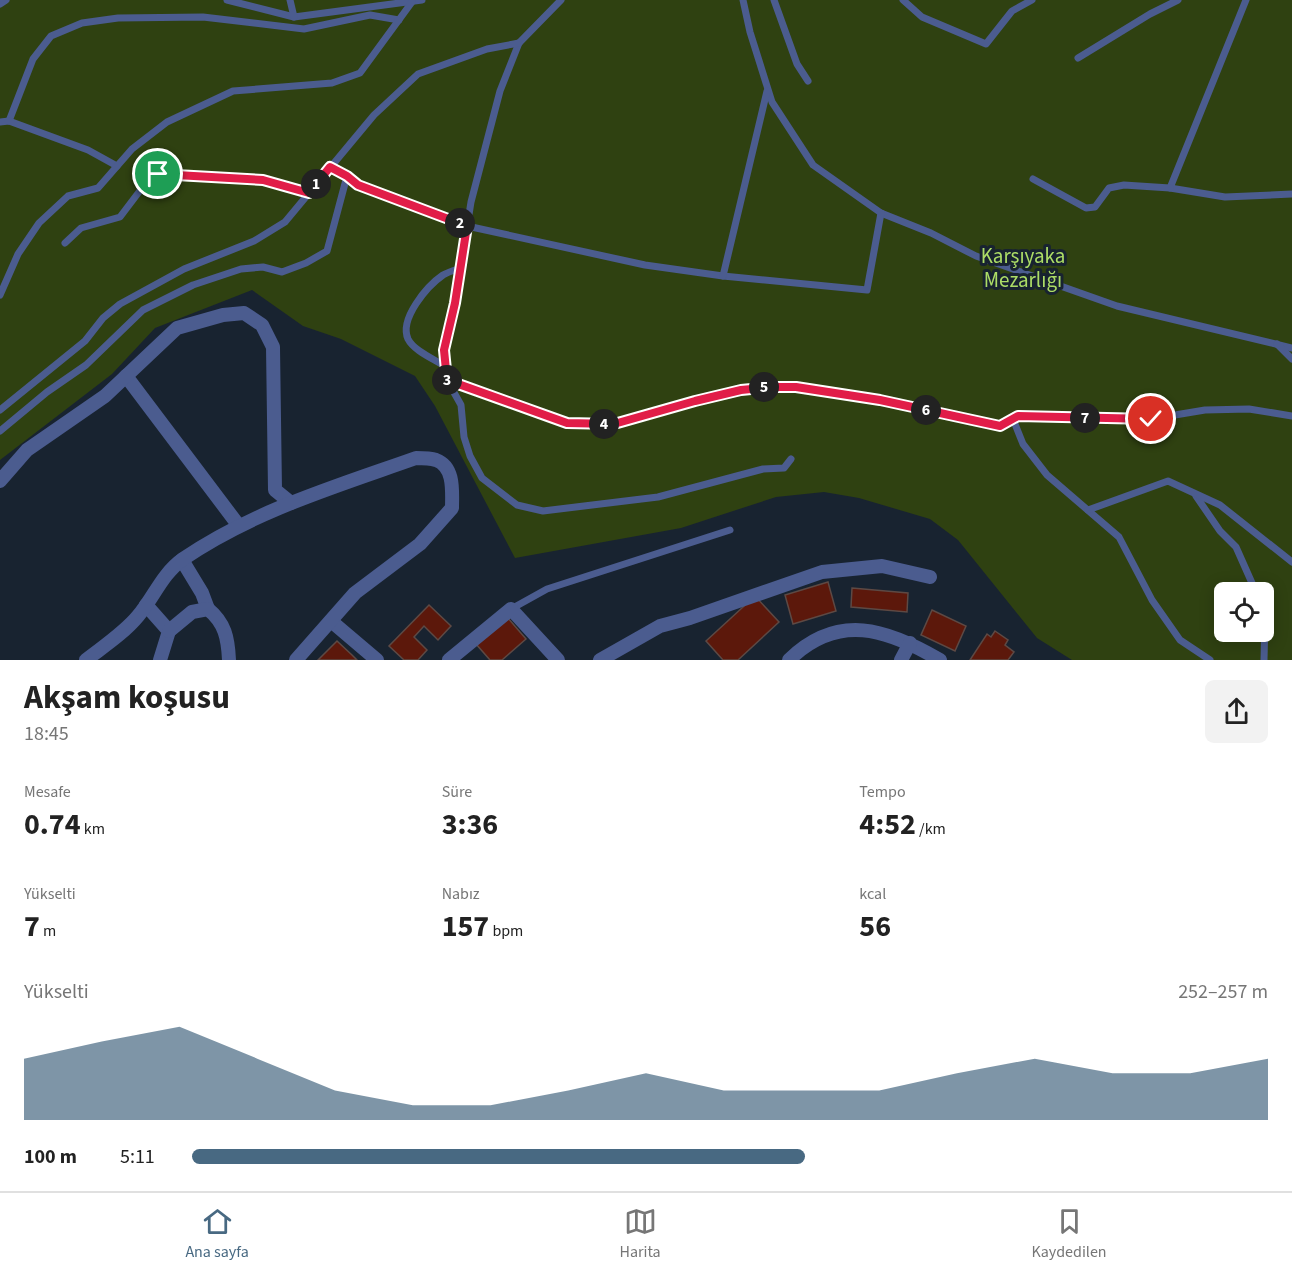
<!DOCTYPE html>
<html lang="tr">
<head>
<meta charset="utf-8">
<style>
  :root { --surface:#fff; --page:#f2f2f2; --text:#222; --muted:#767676; --line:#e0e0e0; --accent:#486982 }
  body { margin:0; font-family:"Source Sans 3",sans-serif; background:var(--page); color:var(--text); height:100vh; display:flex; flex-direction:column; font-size:22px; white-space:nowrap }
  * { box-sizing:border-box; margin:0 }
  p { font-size:20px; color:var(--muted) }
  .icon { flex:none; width:33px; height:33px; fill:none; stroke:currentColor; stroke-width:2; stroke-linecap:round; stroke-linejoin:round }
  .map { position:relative; height:660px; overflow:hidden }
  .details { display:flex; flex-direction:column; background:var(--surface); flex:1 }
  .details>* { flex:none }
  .buttons { position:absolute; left:1214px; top:582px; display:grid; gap:12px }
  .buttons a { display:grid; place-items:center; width:60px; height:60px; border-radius:9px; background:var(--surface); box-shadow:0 3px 15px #0003; font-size:30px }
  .pin { position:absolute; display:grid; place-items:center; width:51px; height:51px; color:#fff; margin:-26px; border:3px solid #fff; border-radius:50%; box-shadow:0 2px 6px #0007 }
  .km { position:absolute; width:30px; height:30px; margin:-15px; border-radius:50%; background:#222; color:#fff; font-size:16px; line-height:30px; text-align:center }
  .round { display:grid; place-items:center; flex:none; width:63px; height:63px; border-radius:9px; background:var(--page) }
  .overview { display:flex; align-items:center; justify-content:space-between; height:102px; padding:0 24px }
  h1 { font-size:33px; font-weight:700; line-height:45px }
  .figures { display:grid; grid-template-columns:repeat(3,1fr); gap:9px; height:102px; padding:6px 24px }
  .figures div { display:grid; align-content:center }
  .figures b { font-size:30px; font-weight:700 }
  .figures small { font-size:16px; font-weight:400 }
  .figures p { font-size:16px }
  .chart { height:168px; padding:12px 24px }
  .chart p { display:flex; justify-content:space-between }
  .chart svg { width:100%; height:108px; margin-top:6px; fill:var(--accent); opacity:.7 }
  ul { padding:0 24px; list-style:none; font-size:20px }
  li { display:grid; grid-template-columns:96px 72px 1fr; align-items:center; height:45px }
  li i { height:15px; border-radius:8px; background:var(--accent) }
  .tabs { display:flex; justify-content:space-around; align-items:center; height:84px; border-top:2px solid var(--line); background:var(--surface); font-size:16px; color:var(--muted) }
  .tabs a { display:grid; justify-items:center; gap:3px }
  .tabs .active { color:var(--accent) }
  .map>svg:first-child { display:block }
</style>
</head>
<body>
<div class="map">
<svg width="1292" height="660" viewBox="0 0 1292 660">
  <rect width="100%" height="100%" fill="#182330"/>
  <path fill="#2f4111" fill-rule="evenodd" d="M0,0H1292V660H1072L1037,638L958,540L930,519L859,498L824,492L776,497L681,528L515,558L435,406L415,376L341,339L303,326L252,290L155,328L112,374L0,460ZM1224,592H1263V632H1224Z"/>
  <g fill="#5c180b" stroke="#5d4944" stroke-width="1.5">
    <path d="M828,582L836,611L793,624L785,595Z"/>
    <path d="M852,588L908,593L907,612L851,607Z"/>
    <path d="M755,596L779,622L738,660H723L706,641Z"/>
    <path d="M429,605L451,626L438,640L424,626L414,637L427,650L418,660H404L389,646Z"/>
    <path d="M932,610L966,626L955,651L921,635Z"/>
    <path d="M507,617L526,639L502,660H490L476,644Z"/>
    <path d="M995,631L1008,640L1005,645L1014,652L1008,660H970L987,634L991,637Z"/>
    <path d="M337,641L352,655L357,660H318Z"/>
  </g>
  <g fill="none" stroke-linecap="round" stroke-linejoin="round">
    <g stroke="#4b5c8f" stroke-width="7">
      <path d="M227,0L294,17L422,0"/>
      <path d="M290,0L294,17"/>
      <path d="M561,0L519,43L500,91L471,202L455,303L444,350L447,380L567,423L614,424L695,401L741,390L771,387H796L880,400L1001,426L1018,416L1151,419L1205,410L1249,409L1292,416"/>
      <path d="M743,0L750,32L772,102L813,165L881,213L931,233L976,256L1117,306L1292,348"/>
      <path d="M774,0L797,64L808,81"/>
      <path d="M903,0L922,17L986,44L1012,11L1032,0"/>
      <path d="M1246,0L1170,188L1225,197L1292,194"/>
      <path d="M0,4L6,0"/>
      <path d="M1078,58L1150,14L1178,0"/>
      <path d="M9,121L33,59L51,36L82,23L118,18L203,17L304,29L370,15L399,20"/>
      <path d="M0,122L9,121L88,150L117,166"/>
      <path d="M330,167L347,176L358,185L467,226L645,265L723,276L867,290L881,213"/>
      <path d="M1033,179L1086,208L1095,207L1109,188L1124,185L1170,188"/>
      <path d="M65,243L81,228L120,217L142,188L158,174L263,180L309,193"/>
      <path d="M723,276L767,91"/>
      <path d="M0,295L18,254L39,223L68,196L98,188L132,149L167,122L233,91L332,83L360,73L412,2"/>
      <path d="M1277,344L1292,359"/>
      <path d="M446,367C434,359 414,351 408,339C399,319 427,286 443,275C448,272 455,270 461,268"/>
      <path d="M447,380L461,405L464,437L470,456L482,478L517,505L543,511L658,497L763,469L784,468L791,459"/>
      <path d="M0,410L85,341L103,318L120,304L184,269L254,241L285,222L374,115L418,74L487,49L519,43"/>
      <path d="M1013,419L1023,444L1047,475L1119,537L1152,600L1180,640L1210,660"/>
      <path d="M0,431L47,392L86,365L143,310L193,285L241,269L263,267L282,272L306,263L327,251L347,176"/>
      <path d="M1196,496L1220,531L1236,547L1256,592"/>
      <path d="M1088,510L1168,481L1220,505L1292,562"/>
      <path d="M511,609L547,589L730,530"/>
      <path d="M1263,613L1265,619L1264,660"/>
    </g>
    <g stroke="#4b5c8f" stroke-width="14">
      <path d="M126,376L239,526"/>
      <path d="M0,481L27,450L105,396L177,328L223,315L244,313L262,325L273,347L275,490L291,503"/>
      <path d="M182,560L202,593L208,609"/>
      <path d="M146,605L169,631L160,660"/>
      <path d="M331,621L377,660"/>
      <path d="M169,631L192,612L208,609C225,623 228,638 229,660"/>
      <path d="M86,660C104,646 124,633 138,616C154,597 162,574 183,559C253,511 337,486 416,458C422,458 430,458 436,460C455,467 452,492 452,508L420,544L355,593L296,660"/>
      <path d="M449,660L511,609L558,660"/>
      <path d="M600,660L660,626L690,618L822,572L882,566L930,577"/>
      <path d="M789,660C838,612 887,629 940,660"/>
      <path d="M901,660L910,643"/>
    </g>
  </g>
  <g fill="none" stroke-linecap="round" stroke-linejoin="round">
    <defs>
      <path id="route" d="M158,174L263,180L309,193L330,167L347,176L358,185L467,226L455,303L444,350L447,380L567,423L614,424L695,401L741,390L771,387H796L880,400L1000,426L1018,416L1151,419"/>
    </defs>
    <use href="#route" stroke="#fff" stroke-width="12"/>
    <use href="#route" stroke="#e11d48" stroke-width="8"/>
  </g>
  <g text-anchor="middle" stroke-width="6" stroke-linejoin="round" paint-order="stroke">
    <g font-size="21" fill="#acdd66" stroke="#182330">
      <text x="1023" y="263">Karşıyaka<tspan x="1023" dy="24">Mezarlığı</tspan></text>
    </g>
  </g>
</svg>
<div class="buttons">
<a><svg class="icon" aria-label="locate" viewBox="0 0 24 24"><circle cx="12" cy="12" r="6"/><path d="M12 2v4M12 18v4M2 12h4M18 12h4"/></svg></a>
</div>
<div class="pin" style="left:158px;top:174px;background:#1e9e55"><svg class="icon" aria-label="arrive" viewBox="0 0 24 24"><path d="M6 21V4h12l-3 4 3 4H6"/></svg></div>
<div class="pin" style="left:1151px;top:419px;background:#d93025"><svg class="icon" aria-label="check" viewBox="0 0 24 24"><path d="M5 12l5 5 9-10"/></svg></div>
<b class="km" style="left:316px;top:184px">1</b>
<b class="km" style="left:460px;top:223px">2</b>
<b class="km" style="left:447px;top:380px">3</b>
<b class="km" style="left:604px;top:424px">4</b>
<b class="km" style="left:764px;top:387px">5</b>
<b class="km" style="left:926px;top:410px">6</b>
<b class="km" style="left:1085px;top:418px">7</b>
</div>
<section class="details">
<div class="overview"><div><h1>Akşam koşusu</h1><p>18:45</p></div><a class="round"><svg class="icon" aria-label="share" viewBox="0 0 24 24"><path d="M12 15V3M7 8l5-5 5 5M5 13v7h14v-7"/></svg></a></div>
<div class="figures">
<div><p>Mesafe</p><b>0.74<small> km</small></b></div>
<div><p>Süre</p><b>3:36</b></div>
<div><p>Tempo</p><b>4:52<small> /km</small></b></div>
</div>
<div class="figures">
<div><p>Yükselti</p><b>7<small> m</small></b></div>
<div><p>Nabız</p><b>157<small> bpm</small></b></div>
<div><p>kcal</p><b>56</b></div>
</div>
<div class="chart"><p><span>Yükselti</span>252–257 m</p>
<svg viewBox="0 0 160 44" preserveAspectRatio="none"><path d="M0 44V19L10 12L20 6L30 19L40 32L50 38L60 38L70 32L80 25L90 32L100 32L110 32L120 25L130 19L140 25L150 25L160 19V44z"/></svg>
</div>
<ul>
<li><b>100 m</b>5:11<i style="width:57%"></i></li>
</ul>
</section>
<nav class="tabs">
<a class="active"><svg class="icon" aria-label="home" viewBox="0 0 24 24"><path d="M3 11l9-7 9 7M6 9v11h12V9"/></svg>Ana sayfa</a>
<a><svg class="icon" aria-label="map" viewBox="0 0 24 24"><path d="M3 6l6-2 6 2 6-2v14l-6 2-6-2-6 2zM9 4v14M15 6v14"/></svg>Harita</a>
<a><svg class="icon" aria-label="saved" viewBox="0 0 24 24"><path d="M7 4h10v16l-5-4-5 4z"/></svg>Kaydedilen</a>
</nav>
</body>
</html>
